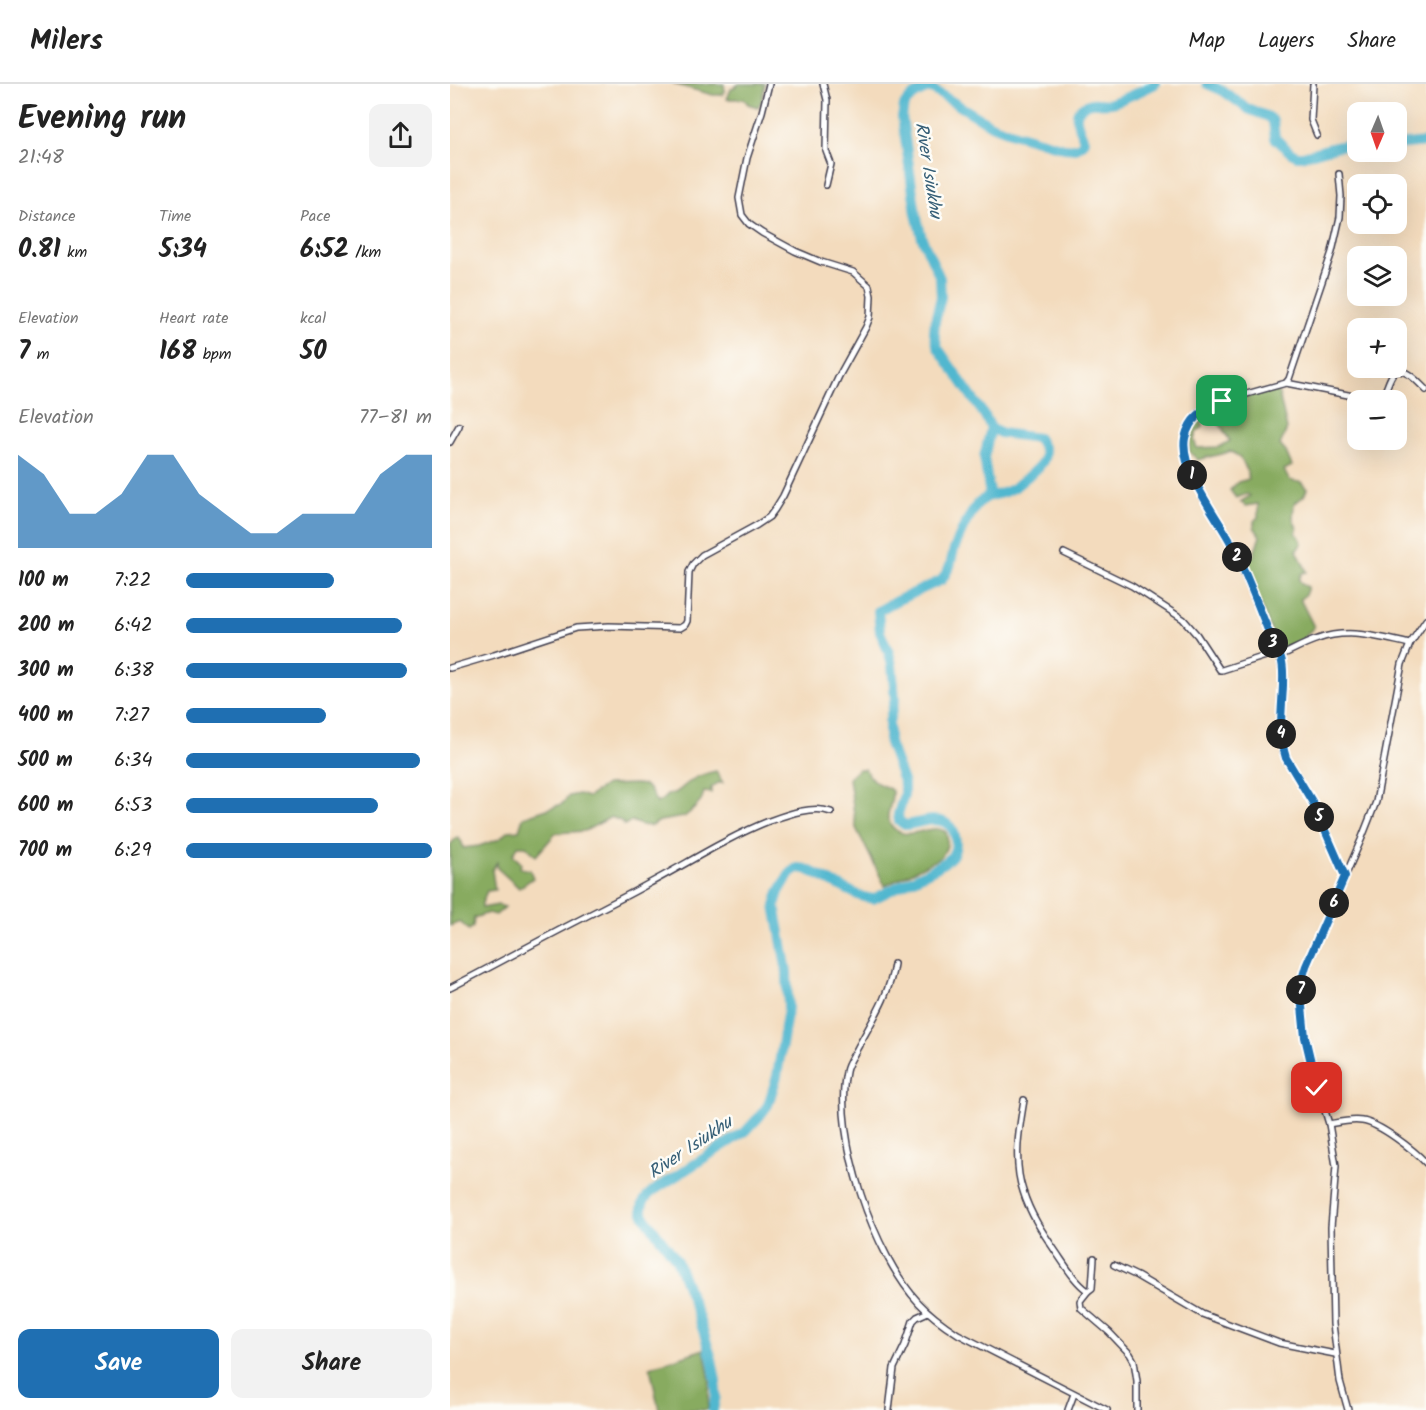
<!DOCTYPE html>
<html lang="en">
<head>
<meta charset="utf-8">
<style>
  :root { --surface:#fff; --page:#f2f2f2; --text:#222; --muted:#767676; --line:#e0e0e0; --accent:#1f6fb2 }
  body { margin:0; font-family:Kalam,sans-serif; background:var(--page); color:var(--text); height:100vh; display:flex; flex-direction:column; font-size:22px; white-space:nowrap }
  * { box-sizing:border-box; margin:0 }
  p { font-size:20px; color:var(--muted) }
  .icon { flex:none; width:33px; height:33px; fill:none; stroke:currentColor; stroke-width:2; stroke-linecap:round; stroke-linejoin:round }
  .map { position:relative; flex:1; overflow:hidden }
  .side { display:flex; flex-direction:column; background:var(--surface); width:450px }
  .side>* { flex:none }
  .needle { width:39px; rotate:182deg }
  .fabs { position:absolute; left:897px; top:18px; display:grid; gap:12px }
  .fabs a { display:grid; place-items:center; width:60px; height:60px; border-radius:12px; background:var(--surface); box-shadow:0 6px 24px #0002; font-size:30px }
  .pin { position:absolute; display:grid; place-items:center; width:51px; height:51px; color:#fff; margin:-26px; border-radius:12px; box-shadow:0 3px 9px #0006 }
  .km { position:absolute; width:30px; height:30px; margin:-15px; border-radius:50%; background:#222; color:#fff; font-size:16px; line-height:30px; text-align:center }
  .round { display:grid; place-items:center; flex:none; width:63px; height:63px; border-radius:12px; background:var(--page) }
  .overview { display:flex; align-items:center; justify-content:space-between; height:102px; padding:0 18px }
  h1 { font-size:33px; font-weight:700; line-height:45px }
  .figures { display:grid; grid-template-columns:repeat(3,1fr); gap:9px; height:102px; padding:6px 18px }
  .figures div { display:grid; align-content:center }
  .figures b { font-size:26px; font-weight:700 }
  .figures small { font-size:16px; font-weight:400 }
  .figures p { font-size:16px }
  .chart { height:168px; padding:12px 18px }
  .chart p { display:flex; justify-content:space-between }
  .chart svg { width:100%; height:108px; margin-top:6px; fill:var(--accent); opacity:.7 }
  .button { display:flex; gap:12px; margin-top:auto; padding:12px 18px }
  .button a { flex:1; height:69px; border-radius:12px; background:var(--accent); color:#fff; font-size:24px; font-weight:700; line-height:69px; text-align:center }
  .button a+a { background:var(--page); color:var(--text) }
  ul { padding:0 18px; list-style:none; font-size:20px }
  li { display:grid; grid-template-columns:96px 72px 1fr; align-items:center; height:45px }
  li i { height:15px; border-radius:8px; background:var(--accent) }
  header { display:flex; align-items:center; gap:36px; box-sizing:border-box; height:84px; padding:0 30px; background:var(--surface); border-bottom:2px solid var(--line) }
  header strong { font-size:28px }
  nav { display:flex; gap:33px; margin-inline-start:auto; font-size:21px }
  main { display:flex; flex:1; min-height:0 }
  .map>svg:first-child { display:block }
</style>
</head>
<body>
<header>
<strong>Milers</strong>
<nav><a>Map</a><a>Layers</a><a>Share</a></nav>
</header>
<main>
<section class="side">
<div class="overview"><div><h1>Evening run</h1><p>21:48</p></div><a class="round"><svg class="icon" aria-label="share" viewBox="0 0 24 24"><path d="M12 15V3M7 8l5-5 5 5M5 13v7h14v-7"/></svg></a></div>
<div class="figures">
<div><p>Distance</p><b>0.81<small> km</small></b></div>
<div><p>Time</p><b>5:34</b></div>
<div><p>Pace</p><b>6:52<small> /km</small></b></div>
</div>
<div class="figures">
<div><p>Elevation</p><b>7<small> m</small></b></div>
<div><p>Heart rate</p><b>168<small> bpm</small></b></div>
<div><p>kcal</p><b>50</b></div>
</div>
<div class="chart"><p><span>Elevation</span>77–81 m</p>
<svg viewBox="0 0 160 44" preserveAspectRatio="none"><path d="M0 44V6L10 14L20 30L30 30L40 22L50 6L60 6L70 22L80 30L90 38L100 38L110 30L120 30L130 30L140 14L150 6L160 6V44z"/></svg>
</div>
<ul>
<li><b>100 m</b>7:22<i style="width:60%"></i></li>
<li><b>200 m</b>6:42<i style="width:88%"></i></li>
<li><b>300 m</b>6:38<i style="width:90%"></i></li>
<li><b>400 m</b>7:27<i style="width:57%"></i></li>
<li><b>500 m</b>6:34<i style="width:95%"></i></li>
<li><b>600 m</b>6:53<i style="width:78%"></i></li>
<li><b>700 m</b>6:29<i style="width:100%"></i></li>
</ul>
<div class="button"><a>Save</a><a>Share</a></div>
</section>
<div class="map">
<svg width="976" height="1326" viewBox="0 0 976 1326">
  <rect width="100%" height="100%" fill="#fdfcf7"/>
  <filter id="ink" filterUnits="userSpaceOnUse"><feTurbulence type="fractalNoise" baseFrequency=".0167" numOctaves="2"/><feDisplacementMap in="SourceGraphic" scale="12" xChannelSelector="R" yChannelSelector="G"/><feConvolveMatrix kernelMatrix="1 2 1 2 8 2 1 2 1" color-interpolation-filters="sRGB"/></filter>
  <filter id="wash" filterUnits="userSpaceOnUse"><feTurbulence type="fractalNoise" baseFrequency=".008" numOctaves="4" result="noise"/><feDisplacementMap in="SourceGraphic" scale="24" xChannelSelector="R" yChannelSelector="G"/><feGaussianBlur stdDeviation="1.35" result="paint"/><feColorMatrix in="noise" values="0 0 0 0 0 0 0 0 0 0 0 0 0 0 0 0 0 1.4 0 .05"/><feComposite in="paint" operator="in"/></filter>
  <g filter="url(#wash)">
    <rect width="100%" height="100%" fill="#f3dbbd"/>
    <g fill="#88ab60" stroke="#55664e" stroke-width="1.5">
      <path d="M223,0H274L275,7L272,11H263Z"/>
      <path d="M289,0H315L312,16L308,23L298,20L294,15H277L281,5Z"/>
      <path d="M807,307H827L829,310L837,345L830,361L836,368L842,382L834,386C839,397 839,397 851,398L857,405L854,412L844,420L843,434L847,444L846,450L849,452L852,459L847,466L857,488L852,489L849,496L853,501L858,503L855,511L850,515L864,543L847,562L831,563L825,556L792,474L798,471L803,473L810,452L804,443V437L808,433V420L796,422L790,418L800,412L797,410L786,414L780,406L788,398L799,395C796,382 792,373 780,367C770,372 758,372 748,376L739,368C739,352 741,347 752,335V344L747,347L744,356L747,364L769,363L780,357L768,337L770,324Z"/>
      <path d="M408,685H415C419,691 422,697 429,700C434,703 437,702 442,707C443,718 437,727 438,735C439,740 442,743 446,746C458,754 470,746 483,745C488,744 492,746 496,748C499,759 497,765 490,774L435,802L406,744L399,694Z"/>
      <path d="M266,687L273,699H268L261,704V709L254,708L251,717L244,725L234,733L210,737L201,742L191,741L182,737L174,741L171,737L161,733L135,747L106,749L86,772L76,762H68L63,771L71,779L70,784L80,786L83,794L69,804L47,784V778L42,786L45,806L37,807L32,819V824L48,821L55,823L46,831L38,829L24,834L23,843L19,846L10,838L0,842V761L7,753L12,758L13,764L29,762L49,755L58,747L69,746L73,733L112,720L119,712L129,710L138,713L156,701L186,700L194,701L199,705L207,719L212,716L217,711C229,709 228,706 238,699C246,692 256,689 266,687Z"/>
      <path d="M254,1265L260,1296L258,1326H209L200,1283Z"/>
    </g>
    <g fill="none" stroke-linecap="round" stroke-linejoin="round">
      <g stroke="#51b7cf" stroke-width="10">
        <path d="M757,0L773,7L798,25L819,33L823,37L825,54L841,69L847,72H853L877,65L908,58"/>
        <path d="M946,61L976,58"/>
        <path d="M540,412L534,373L541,344"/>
        <path d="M263,1326L266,1312V1297L262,1275L249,1234L227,1177C221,1166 193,1135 192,1126C191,1118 197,1112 203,1107L296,1047L309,1033L318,1021L327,992L338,924L337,888L325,821L329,808L339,791L345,785L348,784L356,785L410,812L423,815L486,784C492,780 498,777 502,772C509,761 506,743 494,738C481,733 468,740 455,741L449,737L448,730L454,711V700L439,659V638L445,615L442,581L439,569L430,548L428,527L446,517L492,496L500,482L504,465L515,440L528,419L537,413L553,409L564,404L588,384L593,377L595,371L594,365L588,354L550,349L541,344L535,332L488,264L484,249L485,237L491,213L490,194L472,154L466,130L452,33C453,31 453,24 454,22C457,14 472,6 480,4L541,41L566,50L614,64C623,65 631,65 634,56C630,45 620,29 634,22C636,21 640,19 642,19C649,18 654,21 661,19C677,14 691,7 705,0"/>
      </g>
    </g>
  </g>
  <g filter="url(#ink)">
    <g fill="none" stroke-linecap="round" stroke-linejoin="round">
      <defs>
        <g id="street">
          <path d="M373,0L377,16L376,67L381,80L376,101"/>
          <path d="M863,0L861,36L867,51"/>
          <path d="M889,90L891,112L890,133L882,168L839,295L836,299L772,317L750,328L738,343L735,356L736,372L742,391L753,413L782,461L820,551L830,572L833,590L830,643L833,666L835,673L863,719L895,792"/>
          <path d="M836,299L924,316"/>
          <path d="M929,316C937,309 937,298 943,290C952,279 970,300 976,306"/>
          <path d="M0,358L9,342"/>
          <path d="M614,469L682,502L733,535L747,551L770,586H772L828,568"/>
          <path d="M830,572C843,566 855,559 868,555C898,544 930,553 960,560"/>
          <path d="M0,584L44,571L126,544L159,542L230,544L235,541L237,537L239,488L243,480L252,471L307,441L319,433L325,425L333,412L389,292L416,243L420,233L421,212L419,202L403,188L371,178L345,167L312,149L299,140L292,131L289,114L297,74L312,28L319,0"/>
          <path d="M444,880C440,910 422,937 408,963C404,971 397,980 396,988C383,1053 424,1171 469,1219C481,1232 494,1241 508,1250L657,1326"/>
          <path d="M0,904C43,882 86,858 129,836C152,824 175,813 198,800C238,779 276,754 319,737C336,731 362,721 381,728"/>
          <path d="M574,1016C569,1045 563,1078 573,1107C580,1130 593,1149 606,1168C615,1181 625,1198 638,1207L642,1204L644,1174"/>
          <path d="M879,1040C890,1038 902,1035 912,1037C929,1039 964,1066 976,1079"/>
          <path d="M664,1181L687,1192L752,1230L829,1259L885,1270"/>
          <path d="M638,1207L630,1217L631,1224L659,1248L680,1270L684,1277L687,1297V1326"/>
          <path d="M439,1326L444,1284L455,1261L463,1237L467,1233L478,1228"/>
          <path d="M618,1326L624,1310"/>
          <path d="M898,1326L890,1297L883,1240L881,1143L886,1082L879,1040L868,1004L855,953L850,902L856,882L911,756L926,718L952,580L960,560L976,536"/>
        </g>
      </defs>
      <use href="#street" stroke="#413e4e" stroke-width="8"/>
      <use href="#street" stroke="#fff" stroke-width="5"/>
    </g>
  </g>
  <g fill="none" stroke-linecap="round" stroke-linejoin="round" filter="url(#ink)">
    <defs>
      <path id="route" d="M772,317C754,326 740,332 735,354C729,386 768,433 782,461C795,486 805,514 816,541C820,552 827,563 831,574C834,583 833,592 833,601C832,626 828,649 836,674L863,719L895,792L856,882L850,902L855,953L867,1004"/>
    </defs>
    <use href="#route" stroke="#fff" stroke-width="12"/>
    <use href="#route" stroke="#1f6fb2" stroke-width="8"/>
  </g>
  <g text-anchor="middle" stroke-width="5" stroke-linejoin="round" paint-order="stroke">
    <g font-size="18" font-style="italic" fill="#355e76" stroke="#fdfcf7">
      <text transform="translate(479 86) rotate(81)" y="6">River Isiukhu</text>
      <text transform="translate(240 1063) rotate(-34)" y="6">River Isiukhu</text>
    </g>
  </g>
</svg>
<div class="fabs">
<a><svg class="needle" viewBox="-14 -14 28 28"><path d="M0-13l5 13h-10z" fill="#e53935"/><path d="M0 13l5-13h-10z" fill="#767676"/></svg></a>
<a><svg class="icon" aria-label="locate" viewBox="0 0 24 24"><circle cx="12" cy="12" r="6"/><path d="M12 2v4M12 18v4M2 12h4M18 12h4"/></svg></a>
<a><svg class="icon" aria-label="layers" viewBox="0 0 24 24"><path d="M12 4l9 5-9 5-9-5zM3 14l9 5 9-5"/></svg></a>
<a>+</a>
<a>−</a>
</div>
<div class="pin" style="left:772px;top:317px;background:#1e9e55"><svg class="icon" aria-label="arrive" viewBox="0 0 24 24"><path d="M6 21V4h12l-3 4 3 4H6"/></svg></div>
<div class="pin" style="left:867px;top:1004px;background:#d93025"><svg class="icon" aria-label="check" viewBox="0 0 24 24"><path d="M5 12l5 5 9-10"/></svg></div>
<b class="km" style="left:742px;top:391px">1</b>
<b class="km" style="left:787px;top:473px">2</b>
<b class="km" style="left:823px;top:559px">3</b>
<b class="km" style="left:831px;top:650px">4</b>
<b class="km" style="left:869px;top:733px">5</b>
<b class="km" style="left:884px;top:819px">6</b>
<b class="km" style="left:851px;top:906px">7</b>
</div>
</main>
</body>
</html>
